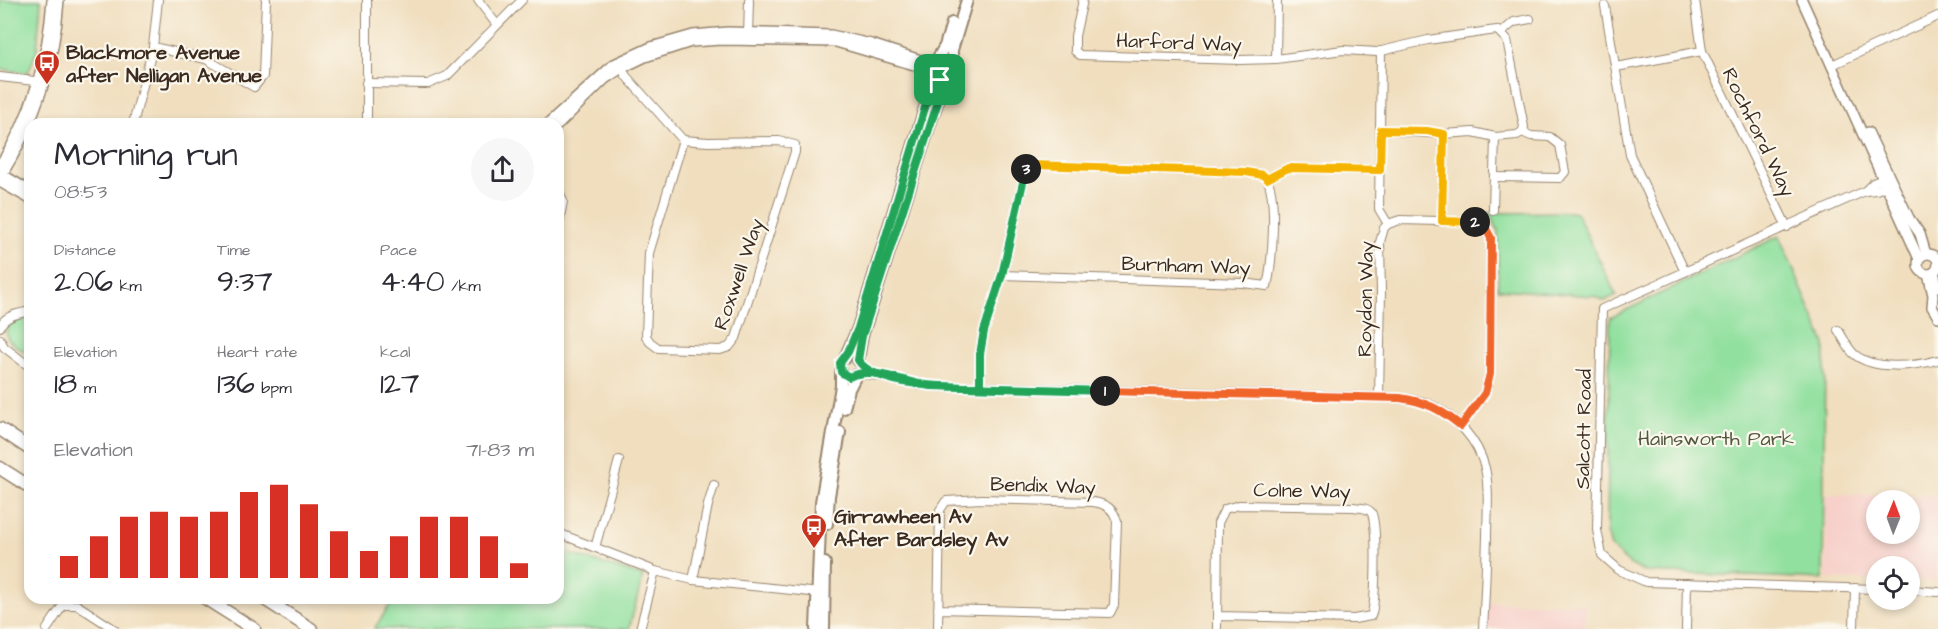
<!DOCTYPE html>
<html lang="en">
<head>
<meta charset="utf-8">
<style>
  :root { --surface:#fff; --page:#f7f7f7; --text:#2b2b33; --muted:#7c7c81; --accent:#d93025 }
  body { margin:0; font-family:"Architects Daughter",sans-serif; background:var(--page); color:var(--text); height:100vh; display:flex; flex-direction:column; font-size:22px; white-space:nowrap }
  * { box-sizing:border-box; margin:0 }
  p { font-size:20px; color:var(--muted) }
  .icon { flex:none; width:33px; height:33px; fill:none; stroke:currentColor; stroke-width:2; stroke-linecap:round; stroke-linejoin:round }
  .map { position:relative; flex:1; overflow:hidden }
  .side { position:absolute; left:24px; top:118px; width:540px; height:486px; display:flex; flex-direction:column; background:var(--surface); border-radius:18px; box-shadow:0 3px 9px #0003 }
  .side>* { flex:none }
  .needle { width:39px; rotate:1deg }
  .buttons { position:absolute; left:1866px; top:490px; display:grid; gap:12px }
  .buttons a { display:grid; place-items:center; width:54px; height:54px; border-radius:50%; background:var(--surface); box-shadow:0 3px 9px #0003; font-size:30px }
  .pin { position:absolute; display:grid; place-items:center; width:51px; height:51px; color:#fff; margin:-26px; border-radius:12px; box-shadow:0 3px 9px #0006 }
  .km { position:absolute; width:30px; height:30px; margin:-15px; border-radius:50%; background:#222; color:#fff; font-size:16px; line-height:30px; text-align:center }
  .round { display:grid; place-items:center; flex:none; width:63px; height:63px; border-radius:32px; background:var(--page) }
  .overview { display:flex; align-items:center; justify-content:space-between; height:102px; padding:0 30px }
  h1 { font-size:33px; font-weight:600; line-height:45px }
  .stats { display:grid; grid-template-columns:repeat(3,1fr); gap:9px; height:102px; padding:6px 30px }
  .stats div { display:grid; align-content:center }
  .stats b { font-size:30px; font-weight:600 }
  .stats small { font-size:16px; font-weight:400 }
  .stats p { font-size:16px }
  .chart { height:168px; padding:12px 30px }
  .chart p { display:flex; justify-content:space-between }
  .chart svg { width:100%; height:108px; margin-top:6px; stroke:var(--accent); stroke-width:6 }
  .map>svg:first-child { display:block }
</style>
</head>
<body>
<div class="map">
<svg width="1938" height="629" viewBox="0 0 1938 629">
  <rect width="100%" height="100%" fill="#fbf7ec"/>
  <filter id="ink" filterUnits="userSpaceOnUse"><feTurbulence type="fractalNoise" baseFrequency=".0167" numOctaves="2"/><feDisplacementMap in="SourceGraphic" scale="12" xChannelSelector="R" yChannelSelector="G"/><feConvolveMatrix kernelMatrix="1 2 1 2 8 2 1 2 1" color-interpolation-filters="sRGB"/></filter>
  <filter id="wash" filterUnits="userSpaceOnUse"><feTurbulence type="fractalNoise" baseFrequency=".008" numOctaves="4" result="noise"/><feDisplacementMap in="SourceGraphic" scale="24" xChannelSelector="R" yChannelSelector="G"/><feGaussianBlur stdDeviation="1.35" result="paint"/><feColorMatrix in="noise" values="0 0 0 0 0 0 0 0 0 0 0 0 0 0 0 0 0 1.4 0 .05"/><feComposite in="paint" operator="in"/></filter>
  <g filter="url(#wash)">
    <rect width="100%" height="100%" fill="#f0debe"/>
    <g fill="#f7d0ca" fill-rule="evenodd">
      <path d="M1826,494L1938,496V581L1910,580V567H1876V580L1826,579ZM1876,501H1910V534H1876Z"/>
      <path d="M1487,602L1585,604V629H1487Z"/>
    </g>
    <g fill="#91e09f" stroke="#66855e" stroke-width="1.5">
      <path d="M0,0H41L37,50L28,73L0,69Z"/>
      <path d="M1576,212L1616,295L1605,301L1593,296L1498,289V230L1489,213Z"/>
      <path d="M1779,236L1825,344L1823,579L1645,572L1629,564L1611,547L1607,532L1610,318Z"/>
      <path d="M23,318L30,321V355C23,351 14,346 9,340C1,329 13,320 23,318Z"/>
      <path d="M558,548L567,553L643,576L629,629H374L394,599L558,598Z"/>
    </g>
  </g>
  <g filter="url(#ink)">
    <g fill="none" stroke-linecap="round" stroke-linejoin="round">
      <defs>
        <g id="minor">
          <path d="M367,0V124"/>
          <path d="M478,0L497,25"/>
          <path d="M1083,0L1075,36V51L1080,55L1240,60L1276,59L1277,0"/>
          <path d="M1695,0L1702,51L1787,227"/>
          <path d="M1605,6L1630,155L1685,272"/>
          <path d="M1501,33L1514,22L1530,19"/>
          <path d="M748,37L749,0"/>
          <path d="M153,47L206,59L254,87L263,76L266,0"/>
          <path d="M1381,51L1379,209L1388,224"/>
          <path d="M1276,59L1343,50L1377,52L1428,40L1489,31L1497,30L1507,40L1524,127L1522,132L1517,135L1495,137L1473,132L1444,134L1381,130"/>
          <path d="M620,64L626,76L683,140L708,142L779,141L795,145V152L736,338L729,347L720,350L658,348L650,342L646,336L649,253L683,140"/>
          <path d="M1832,65L1938,16"/>
          <path d="M1616,67L1702,51"/>
          <path d="M0,77L43,82"/>
          <path d="M366,83L428,84L447,76L522,0"/>
          <path d="M133,124L153,47L158,0"/>
          <path d="M1494,177L1560,178L1565,172L1560,145L1550,137L1531,136L1522,132"/>
          <path d="M1267,179L1288,168L1380,170"/>
          <path d="M558,188L563,201L558,228"/>
          <path d="M1865,191L1873,183L1886,178"/>
          <path d="M1493,210L1495,137"/>
          <path d="M1442,221L1444,134"/>
          <path d="M0,327C3,317 16,314 26,312L30,314"/>
          <path d="M1838,330C1843,337 1848,349 1854,354C1874,371 1915,366 1938,360"/>
          <path d="M0,339L4,347L30,367"/>
          <path d="M858,374C883,374 906,384 931,386L1379,397C1395,398 1413,398 1429,404C1455,415 1478,440 1485,468C1490,490 1487,514 1487,537C1486,568 1485,598 1483,629"/>
          <path d="M980,387V354L984,331L1002,275L1026,169L1033,165L1246,172C1251,173 1260,173 1264,176C1279,185 1272,269 1267,286L1243,283L1002,275"/>
          <path d="M1379,397L1381,293L1380,242L1384,228L1388,224L1400,220L1477,222L1484,225L1491,238L1490,374L1485,393L1461,426"/>
          <path d="M558,533L655,571L693,580L820,593"/>
          <path d="M595,548L619,460"/>
          <path d="M693,580L708,505L714,485"/>
          <path d="M1876,589L1646,582L1619,570L1602,555L1597,530L1602,309L1865,191L1876,190L1891,185"/>
          <path d="M1910,590L1938,592"/>
          <path d="M47,629L63,605H77L114,629"/>
          <path d="M640,629L655,571"/>
          <path d="M938,629L940,510L946,501L982,499L1093,502C1106,504 1113,508 1117,521L1114,605L1110,613L938,609"/>
          <path d="M1217,629L1218,523L1225,509L1239,505L1353,507C1360,508 1366,507 1371,512C1378,521 1376,604 1371,616L1354,619L1217,616"/>
          <path d="M1686,629L1687,583"/>
          <path d="M1854,629L1855,588"/>
        </g>
        <g id="tertiary">
          <path d="M1802,0L1919,259"/>
          <path d="M548,124L614,64L651,47L693,35L728,32L831,35L871,44L933,64"/>
          <path d="M558,125L605,79L622,68L645,57L691,42L721,40L836,42L931,70"/>
          <path d="M1868,132L1909,218L1920,234L1926,254"/>
          <path d="M0,165C32,117 48,57 52,0"/>
          <path d="M0,173L30,191"/>
          <path d="M0,178C34,124 55,64 59,0"/>
          <path d="M0,182L30,199"/>
          <circle cx="1928" cy="264" r="10"/>
          <path d="M1934,272L1938,287"/>
          <path d="M1928,274L1933,295L1932,307L1938,317"/>
        </g>
        <g id="secondary">
          <path d="M936,61L945,46L952,23"/>
          <path d="M952,69V50L967,0"/>
          <path d="M845,358L858,328L934,78"/>
          <path d="M858,360L862,336L931,121L945,80L952,72L949,63L939,60L933,64L931,73L937,79L945,80"/>
          <path d="M844,408L849,389L856,375"/>
          <path d="M827,524L829,496L840,432"/>
          <path d="M816,629L821,502L841,386V372"/>
          <path d="M824,629L825,563"/>
        </g>
        <g id="primary">
          <path d="M0,429L30,449"/>
          <path d="M0,468L30,487"/>
          <path d="M205,598L254,629"/>
          <path d="M263,598L311,629"/>
        </g>
      </defs>
      <use href="#minor" stroke="#96846e" stroke-width="10"/>
      <use href="#tertiary" stroke="#96846e" stroke-width="12"/>
      <use href="#secondary" stroke="#96846e" stroke-width="14"/>
      <use href="#primary" stroke="#96846e" stroke-width="15"/>
      <use href="#minor" stroke="#fff" stroke-width="8"/>
      <use href="#tertiary" stroke="#fff" stroke-width="9"/>
      <use href="#secondary" stroke="#fff" stroke-width="10"/>
      <use href="#primary" stroke="#fff" stroke-width="12"/>
    </g>
  </g>
  <g fill="none" stroke-linecap="round" stroke-linejoin="round" filter="url(#ink)">
    <defs>
      <path id="split-1" d="M940,80L934,78L858,328L848,352L840,363L841,372L849,377C852,376 855,374 858,374C878,369 909,384 931,386L1105,391"/>
      <path id="split-2" d="M1105,391L1400,398C1427,402 1440,409 1461,426L1485,393L1490,374L1491,238L1484,225L1475,222"/>
      <path id="split-3" d="M1026,169L1033,165L1246,172L1263,175L1267,179L1288,168L1380,170L1381,130L1427,131L1444,134L1442,221L1475,222"/>
      <path id="split-4" d="M940,80H945L862,336L858,360C875,387 951,387 980,387V354L984,331L1002,275L1026,169"/>
    </defs>
    <use href="#split-1" stroke="#fff" stroke-width="12"/>
    <use href="#split-2" stroke="#fff" stroke-width="12"/>
    <use href="#split-3" stroke="#fff" stroke-width="12"/>
    <use href="#split-4" stroke="#fff" stroke-width="12"/>
    <use href="#split-1" stroke="#22a559" stroke-width="8"/>
    <use href="#split-2" stroke="#f0652b" stroke-width="8"/>
    <use href="#split-3" stroke="#f5b400" stroke-width="8"/>
    <use href="#split-4" stroke="#22a559" stroke-width="8"/>
  </g>
  <defs>
    <symbol id="bus-pin" viewBox="-11 -11 22 30"><path d="M0 17L-7.5 6A9.5 9.5 0 1 1 7.5 6Z" fill="#c8321e" stroke="#fbf7ec"/><path d="M-5-6H5V4H4V6H2V4H-2V6H-4V4H-5ZM-3.5-4V0h7V-4ZM-3.5 1.2v1.5H-2V1.2ZM2 1.2v1.5H3.5V1.2Z" fill="#fff"/></symbol>
  </defs>
  <g fill-rule="evenodd">
    <use href="#bus-pin" x="32" y="48" width="30" height="40"/>
    <use href="#bus-pin" x="799" y="512" width="30" height="40"/>
  </g>
  <g text-anchor="middle" stroke-width="4.5" stroke-linejoin="round" paint-order="stroke">
    <g font-size="20" fill="#3b2a1e" stroke="#fbf7ec">
      <text transform="translate(1179 42) rotate(2)" y="7">Harford Way</text>
      <text transform="translate(1759 132) rotate(64)" y="7">Rochford Way</text>
      <text transform="translate(1186 265) rotate(2)" y="7">Burnham Way</text>
      <text transform="translate(738 274) rotate(-71)" y="7">Roxwell Way</text>
      <text transform="translate(1365 299) rotate(-89)" y="7">Roydon Way</text>
      <text transform="translate(1583 429) rotate(-89)" y="7">Salcott Road</text>
      <text transform="translate(1043 485) rotate(2)" y="7">Bendix Way</text>
      <text transform="translate(1302 490) rotate(1)" y="7">Colne Way</text>
    </g>
    <g font-size="20" font-weight="bold" fill="#3b2a1e" stroke="#fbf7ec" text-anchor="start">
      <text x="66" y="59">Blackmore Avenue<tspan x="66" dy="23">after Nelligan Avenue</tspan></text>
      <text x="834" y="523">Girrawheen Av<tspan x="834" dy="23">After Bardsley Av</tspan></text>
    </g>
    <g font-size="20" fill="#50583e" stroke="#fbf7ec">
      <text x="1716" y="445">Hainsworth Park</text>
    </g>
  </g>
</svg>
<div class="buttons">
<a><svg class="needle" viewBox="-14 -14 28 28"><path d="M0-13l5 13h-10z" fill="#e53935"/><path d="M0 13l5-13h-10z" fill="#7c7c81"/></svg></a>
<a><svg class="icon" aria-label="locate" viewBox="0 0 24 24"><circle cx="12" cy="12" r="6"/><path d="M12 2v4M12 18v4M2 12h4M18 12h4"/></svg></a>
</div>
<div class="pin" style="left:940px;top:80px;background:#1e9e55"><svg class="icon" aria-label="arrive" viewBox="0 0 24 24"><path d="M6 21V4h12l-3 4 3 4H6"/></svg></div>
<b class="km" style="left:1105px;top:391px">1</b>
<b class="km" style="left:1475px;top:222px">2</b>
<b class="km" style="left:1026px;top:169px">3</b>
<section class="side">
<div class="overview"><div><h1>Morning run</h1><p>08:53</p></div><a class="round"><svg class="icon" aria-label="share" viewBox="0 0 24 24"><path d="M12 15V3M7 8l5-5 5 5M5 13v7h14v-7"/></svg></a></div>
<div class="stats">
<div><p>Distance</p><b>2.06<small> km</small></b></div>
<div><p>Time</p><b>9:37</b></div>
<div><p>Pace</p><b>4:40<small> /km</small></b></div>
</div>
<div class="stats">
<div><p>Elevation</p><b>18<small> m</small></b></div>
<div><p>Heart rate</p><b>136<small> bpm</small></b></div>
<div><p>kcal</p><b>127</b></div>
</div>
<div class="chart"><p><span>Elevation</span>71–83 m</p>
<svg viewBox="0 0 160 44" preserveAspectRatio="none"><path d="M5 44V35M15 44V27M25 44V19M35 44V17M45 44V19M55 44V17M65 44V9M75 44V6M85 44V14M95 44V25M105 44V33M115 44V27M125 44V19M135 44V19M145 44V27M155 44V38"/></svg>
</div>
</section>
</div>
</body>
</html>
